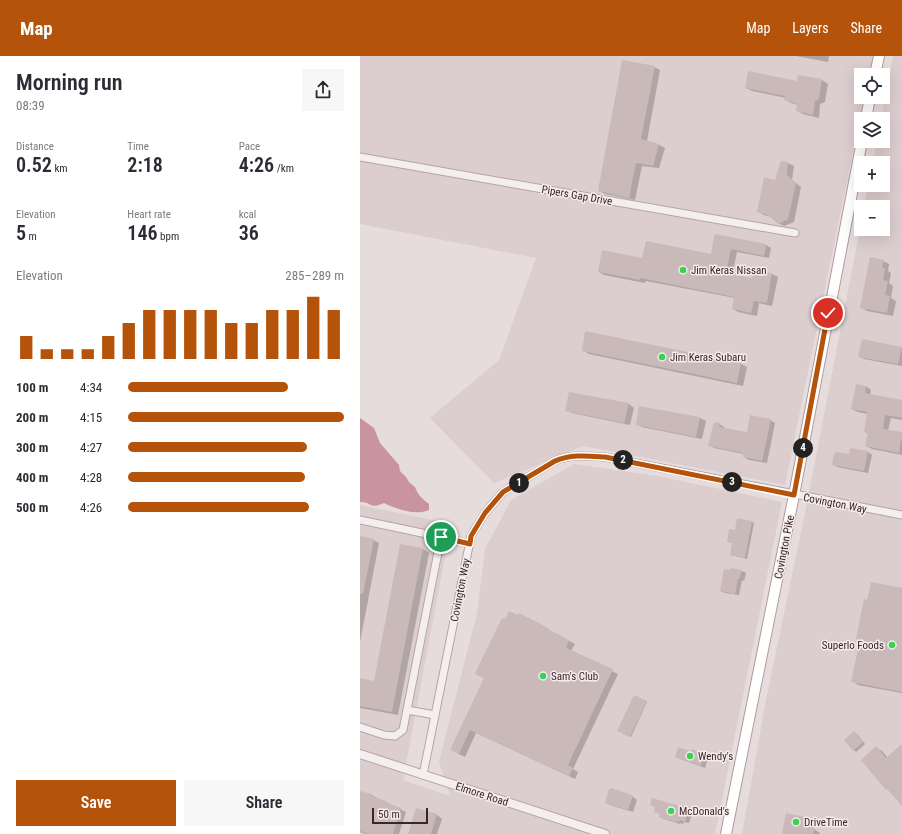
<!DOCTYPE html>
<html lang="en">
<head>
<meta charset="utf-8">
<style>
  :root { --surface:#fff; --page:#f7f7f7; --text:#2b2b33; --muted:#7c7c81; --accent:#b45309 }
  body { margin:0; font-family:"Roboto Condensed",sans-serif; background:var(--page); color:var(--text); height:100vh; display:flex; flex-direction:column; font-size:15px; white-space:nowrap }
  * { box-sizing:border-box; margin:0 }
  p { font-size:13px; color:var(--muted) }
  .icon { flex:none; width:22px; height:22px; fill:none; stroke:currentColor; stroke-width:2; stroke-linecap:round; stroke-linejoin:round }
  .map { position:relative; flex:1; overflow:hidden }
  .panel { display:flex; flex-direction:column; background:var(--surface); width:360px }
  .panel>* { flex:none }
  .controls { position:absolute; left:494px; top:12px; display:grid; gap:8px }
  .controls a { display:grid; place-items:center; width:36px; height:36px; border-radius:0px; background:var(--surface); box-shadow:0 4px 16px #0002; font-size:20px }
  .scale { position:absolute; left:12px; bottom:10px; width:56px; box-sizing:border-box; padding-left:4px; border:2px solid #3d2526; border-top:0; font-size:11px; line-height:14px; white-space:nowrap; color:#3d2526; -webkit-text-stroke:3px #f4ebec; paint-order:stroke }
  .pin { position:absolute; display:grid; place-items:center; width:34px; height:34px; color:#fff; margin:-17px; border:2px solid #fff; border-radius:50%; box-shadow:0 1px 4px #0007 }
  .km { position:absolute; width:20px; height:20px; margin:-10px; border-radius:50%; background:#222; color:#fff; font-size:11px; line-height:20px; text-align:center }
  .round { display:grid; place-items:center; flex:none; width:42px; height:42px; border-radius:0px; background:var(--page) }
  .overview { display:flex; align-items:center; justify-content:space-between; height:68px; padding:0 16px }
  h1 { font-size:22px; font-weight:600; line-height:30px }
  .figures { display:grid; grid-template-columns:repeat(3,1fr); gap:6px; height:68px; padding:4px 16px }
  .figures div { display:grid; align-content:center }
  .figures b { font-size:20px; font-weight:600 }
  .figures small { font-size:11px; font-weight:400 }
  .figures p { font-size:11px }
  .chart { height:112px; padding:8px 16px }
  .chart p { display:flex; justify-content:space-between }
  .chart svg { width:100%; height:72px; margin-top:4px; stroke:var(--accent); stroke-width:6 }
  .action { display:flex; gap:8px; margin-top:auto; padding:8px 16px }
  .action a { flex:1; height:46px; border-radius:0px; background:var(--accent); color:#fff; font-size:16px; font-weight:600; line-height:46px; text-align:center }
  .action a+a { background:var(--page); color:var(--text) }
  ul { padding:0 16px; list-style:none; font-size:13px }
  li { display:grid; grid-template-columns:64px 48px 1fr; align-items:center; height:30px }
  li i { height:10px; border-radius:5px; background:var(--accent) }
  header { display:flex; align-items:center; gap:24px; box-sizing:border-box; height:56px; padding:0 20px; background:var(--accent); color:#fff }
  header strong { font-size:19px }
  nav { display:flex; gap:22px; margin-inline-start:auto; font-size:14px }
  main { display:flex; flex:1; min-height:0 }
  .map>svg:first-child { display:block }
</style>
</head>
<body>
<header>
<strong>Map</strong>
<nav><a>Map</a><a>Layers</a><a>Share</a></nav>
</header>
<main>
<section class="panel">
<div class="overview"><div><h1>Morning run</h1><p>08:39</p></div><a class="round"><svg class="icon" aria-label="share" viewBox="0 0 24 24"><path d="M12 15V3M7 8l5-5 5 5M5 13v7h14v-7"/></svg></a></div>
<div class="figures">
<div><p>Distance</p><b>0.52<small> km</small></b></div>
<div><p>Time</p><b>2:18</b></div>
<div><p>Pace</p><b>4:26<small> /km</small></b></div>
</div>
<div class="figures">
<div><p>Elevation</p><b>5<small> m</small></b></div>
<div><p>Heart rate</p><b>146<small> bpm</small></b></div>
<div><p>kcal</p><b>36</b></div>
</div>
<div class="chart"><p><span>Elevation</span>285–289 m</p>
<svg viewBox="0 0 160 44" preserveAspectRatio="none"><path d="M5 44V30M15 44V38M25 44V38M35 44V38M45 44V30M55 44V22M65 44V14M75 44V14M85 44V14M95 44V14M105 44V22M115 44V22M125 44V14M135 44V14M145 44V6M155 44V14"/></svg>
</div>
<ul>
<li><b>100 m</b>4:34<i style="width:74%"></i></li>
<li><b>200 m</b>4:15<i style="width:100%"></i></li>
<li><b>300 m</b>4:27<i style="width:83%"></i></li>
<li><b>400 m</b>4:28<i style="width:82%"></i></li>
<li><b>500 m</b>4:26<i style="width:84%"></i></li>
</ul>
<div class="action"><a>Save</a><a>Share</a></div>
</section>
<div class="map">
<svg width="542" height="778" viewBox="0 0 542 778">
  <rect width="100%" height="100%" fill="#e7dcdc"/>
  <g fill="#dccdce">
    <path d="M0,0H515L510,19H501V41H505L491,105L425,429L223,390L134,427L70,362L139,304L176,202L0,168Z"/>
    <path d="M533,0H542V778H382L405,649L447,447L501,167V173H523V151H504L508,129H523V107H513L517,85H523V63H521Z"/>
    <path d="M214,408L298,420L422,446L355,778H0V449L91,468L43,724L90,740L79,706L117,557L125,493L151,444Z"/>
  </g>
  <path fill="#c9949d" d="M0,362L14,372L20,387L39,409L40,415L46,421L49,426L55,431C58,440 63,443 69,448V454C55,460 37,453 24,447C9,454 13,446 0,446Z"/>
  <g fill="#0003">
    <path d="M436,0H469L468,6Z"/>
    <path d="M294,11L300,14L287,85L299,89L305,92L299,112L282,110L275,144L245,138L239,135Z"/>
    <path d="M439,20L462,24L468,28L465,46L460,48L459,62L443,58L437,54L438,49L431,47L425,44L426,42L392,35L386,32L437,26Z"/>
    <path d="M428,107L434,110L432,124L441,131L434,166L424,170L418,167L412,161L404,159L398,155Z"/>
    <path d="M355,179L406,189L411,192L409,202L377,196L372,219L393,223L395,215L412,218L418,221L412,250L399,247L397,260L378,256L373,253L375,242L286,225L285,227L244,219L239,216L283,203L351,199Z"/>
    <path d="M523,205L529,208L528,215L531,217L529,227L533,230L531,242L536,245L533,260L507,255L501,251Z"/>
    <path d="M226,276L381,308L387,311L383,330L229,298L223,294Z"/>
    <path d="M541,292H542V310L504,303L500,300Z"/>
    <path d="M506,330L511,334L510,339L542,345V364L531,362L528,375L542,377V399L512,393L506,390L509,378L505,376L508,358L498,356L492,353Z"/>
    <path d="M269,348L274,352L270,369L212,357L206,354Z"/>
    <path d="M340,362L346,365L342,383L282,371L277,368Z"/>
    <path d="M410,364L415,367L407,407L389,404L384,401V398L354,392L349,389L359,368L364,371V373L388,377Z"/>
    <path d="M508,396L512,399L508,417L477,411L473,408L490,399Z"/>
    <path d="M392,466L394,467L387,503L371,499L373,487L368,486L376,475Z"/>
    <path d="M0,481L13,484L19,487L0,586Z"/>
    <path d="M41,489L63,493L69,497L38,659L0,652V623L15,626Z"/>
    <path d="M382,515L386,517L384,525L382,524L379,539L365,537L361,535Z"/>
    <path d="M542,533V637L498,629L493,625L500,584L498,583Z"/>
    <path d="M159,559L185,571L190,574V575L215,588L211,595L258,618L213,713L218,716L215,723L116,677L105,701L97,697L146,565L158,560Z"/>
    <path d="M275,640L287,646L271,681L258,675Z"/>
    <path d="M494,677L497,678L505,688L496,696L494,694Z"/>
    <path d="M542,690V749L516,692L522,695L528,702Z"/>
    <path d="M332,696H339L348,702L345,712L320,703L316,701Z"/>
    <path d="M0,736L11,739L46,756L39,778H6L0,776Z"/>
    <path d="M272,740L277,744L273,756L250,749L246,747Z"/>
    <path d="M291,749L320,751L321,750L329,752L333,755L329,767L324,766L323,768L320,767V768L304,763L300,761L301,758L295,755V751Z"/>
    <path d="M57,753L77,759L82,763L77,778H49Z"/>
    <path d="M450,763L455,766L454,773L460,777V778H423Z"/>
  </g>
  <g fill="#cab9b9">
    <path d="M262,4L295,10L281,83L299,88L293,110L276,107L269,142L238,135Z"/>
    <path d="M388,15L437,25L438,19L462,23L459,43L455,45L453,59L436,55L437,48L424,44L425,40L385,32Z"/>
    <path d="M421,105L428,106L427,119L436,127L428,163L418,168L408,159L397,156L404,121L415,124Z"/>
    <path d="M355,178L406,188L404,200L371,193L366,217L392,222L394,214L412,217L407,247L394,245L391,257L372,253L374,241L280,222V224L238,216L242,194L282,202L286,185L351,198Z"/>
    <path d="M510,201L524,204L522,212H525L523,224L528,225L525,239L530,240L527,257L500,252Z"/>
    <path d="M225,275L381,307L377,327L222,295Z"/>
    <path d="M502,283L542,291L538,308L498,301Z"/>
    <path d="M496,328L506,330L505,337L542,344V362L525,359L523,373L542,376V383H541L539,397L505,390L508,377L504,376L507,356L491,353Z"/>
    <path d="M209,336L269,347L264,367L205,355Z"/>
    <path d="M279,350L340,361L336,381L276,369Z"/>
    <path d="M390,359L411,363L402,405L383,401V397L348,390L354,366L360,367L359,371L387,376Z"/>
    <path d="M490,392L508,395L504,415L472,409L474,397L475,398L476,396L489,398Z"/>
    <path d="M377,462L392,465L385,502L370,499L372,487L367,486L369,473L375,474Z"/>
    <path d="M0,480L14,483L3,538H0Z"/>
    <path d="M40,488L63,492L32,656L0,650V622L14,625Z"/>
    <path d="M370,512L382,514L379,523H378L375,538L360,535L364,513L370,514Z"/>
    <path d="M511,526L542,532V636L491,626L500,584L496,583L504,543L507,544Z"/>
    <path d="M149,555L158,559L159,557L185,570L184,571L209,584L206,592L253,613L208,709L213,712L209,720L110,674L99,698L90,694L124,622L115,618L116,615L142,562L145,563Z"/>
    <path d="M274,639L287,645L270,681L257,675Z"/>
    <path d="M494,675L503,686L493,695L484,684Z"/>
    <path d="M542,688V750L527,733L526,734L501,704L516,690L526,702Z"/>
    <path d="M318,691L331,695V693L339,696V697L344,699L341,710L315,701Z"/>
    <path d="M251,732L272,739V740H273L268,754L245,747L249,733H250Z"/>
    <path d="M0,735L12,738L11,740L26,745V747L41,752L33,778H8L0,775Z"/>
    <path d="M292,742L320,750V749L329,751L325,766L320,764L319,766L316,765V766L299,761L300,758L294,756L295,751L290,749Z"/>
    <path d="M56,752L77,758L71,778H48Z"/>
    <path d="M426,757L450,762L448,771L455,772L453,778H422Z"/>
  </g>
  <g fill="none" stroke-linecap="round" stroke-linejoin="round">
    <defs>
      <g id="minor">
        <path d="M0,101L435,177"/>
        <path d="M0,464L81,481L110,488"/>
        <path d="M47,654L75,659"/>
        <path d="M0,671L24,679L35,680L43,674L81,481"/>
        <path d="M63,719L111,480L125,457L143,436L195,405C211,398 228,400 245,401L542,459"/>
      </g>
      <path id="tertiary" d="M0,698L245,778"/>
      <g id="primary">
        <path d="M515,19L519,0"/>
        <path d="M506,63L510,41"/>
        <path d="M366,778L434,439L502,85"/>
      </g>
    </defs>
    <use href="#minor" stroke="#b4a5a5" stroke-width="9"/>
    <use href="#tertiary" stroke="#b4a5a5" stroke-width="10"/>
    <use href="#primary" stroke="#b39a9c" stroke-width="12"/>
    <use href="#minor" stroke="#f5eeee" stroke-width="7"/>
    <use href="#tertiary" stroke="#f5eeee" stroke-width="8"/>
    <use href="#primary" stroke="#fff" stroke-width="10"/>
  </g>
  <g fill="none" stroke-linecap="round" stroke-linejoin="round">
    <defs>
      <path id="route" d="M81,481L110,488L111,480L125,457L143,436L195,405C211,398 228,400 245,401L434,439L468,257"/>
    </defs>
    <use href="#route" stroke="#fff" stroke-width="8"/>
    <use href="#route" stroke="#b45309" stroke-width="5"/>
  </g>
  <g fill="#39d354" stroke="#f4ebec" stroke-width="1.5">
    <circle cx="323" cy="214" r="4"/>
    <circle cx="302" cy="301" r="4"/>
    <circle cx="532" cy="589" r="4"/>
    <circle cx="183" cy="620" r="4"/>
    <circle cx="330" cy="700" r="4"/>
    <circle cx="311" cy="755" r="4"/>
    <circle cx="436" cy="766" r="4"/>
  </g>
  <g text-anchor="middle" stroke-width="3" stroke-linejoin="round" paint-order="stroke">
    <g font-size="11" fill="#3d2526" stroke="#f4ebec">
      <text transform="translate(217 139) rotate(10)" y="4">Pipers Gap Drive</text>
      <text transform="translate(475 447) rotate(11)" y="4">Covington Way</text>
      <text transform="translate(424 491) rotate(-79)" y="4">Covington Pike</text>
      <text transform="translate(100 534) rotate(-79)" y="4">Covington Way</text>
      <text transform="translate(122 738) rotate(18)" y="4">Elmore Road</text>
    </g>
    <g font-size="11" fill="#3d2526" stroke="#f4ebec" text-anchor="start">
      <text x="331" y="218">Jim Keras Nissan</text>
      <text x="310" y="305">Jim Keras Subaru</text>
      <text x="524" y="593" text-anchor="end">Superlo Foods</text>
      <text x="191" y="624">Sam's Club</text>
      <text x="338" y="704">Wendy's</text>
      <text x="319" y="759">McDonald's</text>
      <text x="444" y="770">DriveTime</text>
    </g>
  </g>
</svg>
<div class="controls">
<a><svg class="icon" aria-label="locate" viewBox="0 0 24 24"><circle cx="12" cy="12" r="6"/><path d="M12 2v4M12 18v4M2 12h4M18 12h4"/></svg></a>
<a><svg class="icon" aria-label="layers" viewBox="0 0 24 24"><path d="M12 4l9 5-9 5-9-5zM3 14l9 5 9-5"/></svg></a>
<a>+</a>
<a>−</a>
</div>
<div class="scale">50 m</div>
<div class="pin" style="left:81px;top:481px;background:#1e9e55"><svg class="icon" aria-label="arrive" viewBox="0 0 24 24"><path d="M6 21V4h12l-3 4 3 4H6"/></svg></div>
<div class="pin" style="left:468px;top:257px;background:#d93025"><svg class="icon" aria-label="check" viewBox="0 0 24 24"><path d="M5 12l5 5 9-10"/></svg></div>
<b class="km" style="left:159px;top:427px">1</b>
<b class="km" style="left:263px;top:404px">2</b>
<b class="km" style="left:372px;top:426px">3</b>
<b class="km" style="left:443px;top:392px">4</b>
</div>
</main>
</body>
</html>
